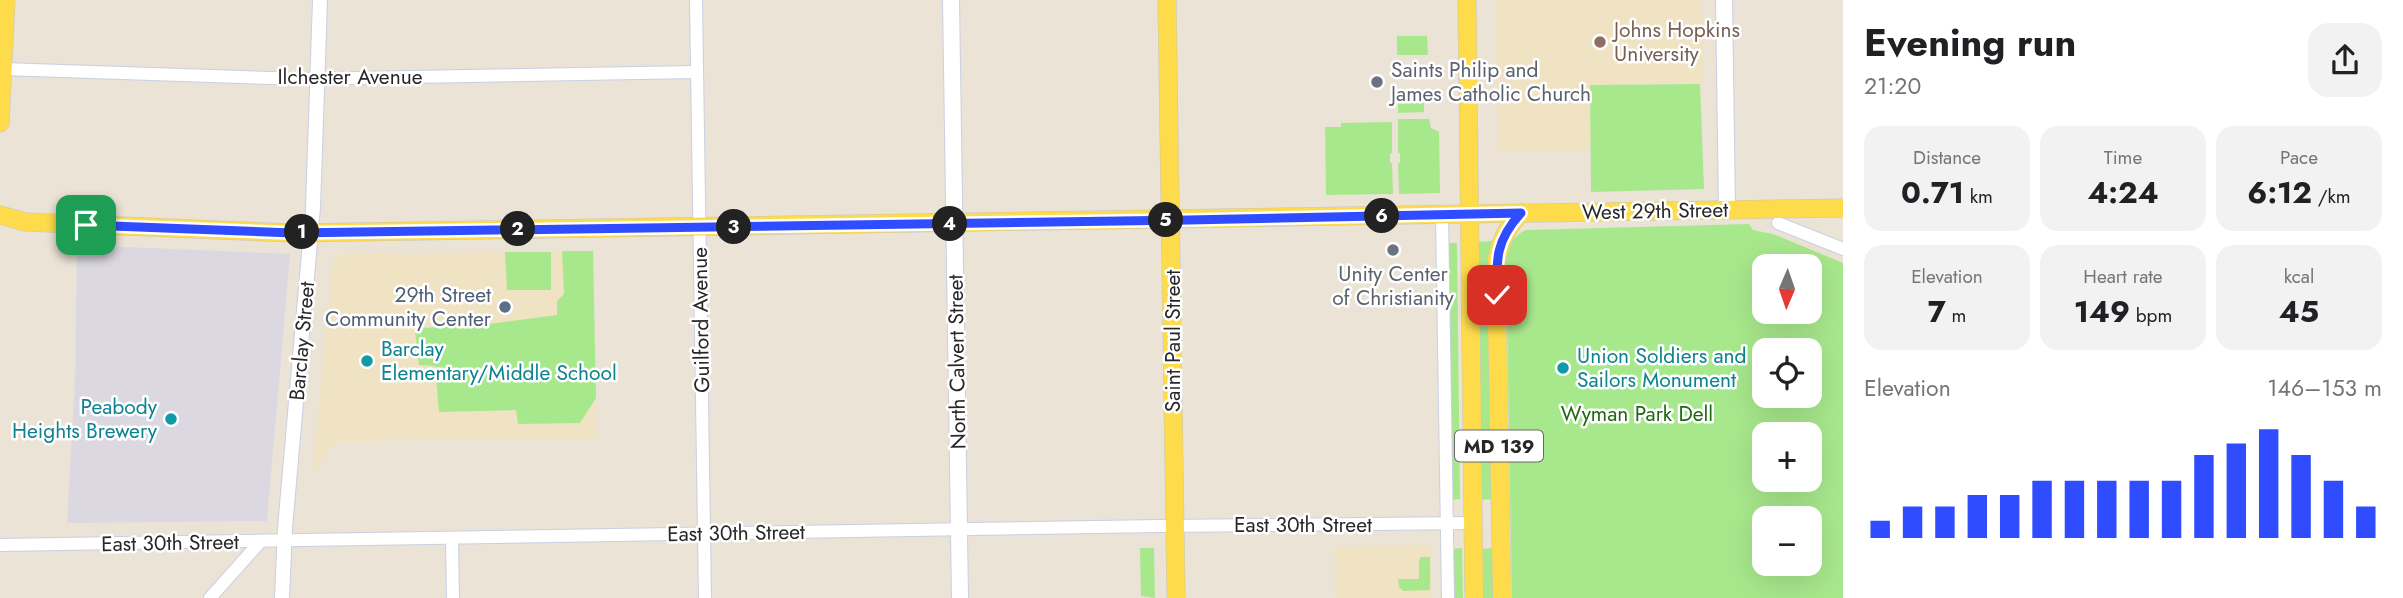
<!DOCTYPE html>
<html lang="en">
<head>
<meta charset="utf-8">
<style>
  :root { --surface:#fff; --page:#f2f2f2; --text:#202124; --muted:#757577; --accent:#2f4dff }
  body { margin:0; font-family:Jost,sans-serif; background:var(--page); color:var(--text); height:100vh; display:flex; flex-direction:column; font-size:26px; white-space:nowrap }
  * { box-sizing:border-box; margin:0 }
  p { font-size:23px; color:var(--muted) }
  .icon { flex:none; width:38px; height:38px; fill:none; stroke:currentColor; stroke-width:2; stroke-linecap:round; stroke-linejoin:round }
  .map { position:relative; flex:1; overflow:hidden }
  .side { display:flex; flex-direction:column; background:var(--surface); width:560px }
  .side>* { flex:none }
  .needle { width:46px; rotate:182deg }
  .tools { position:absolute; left:1752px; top:254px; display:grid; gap:14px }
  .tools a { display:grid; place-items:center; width:70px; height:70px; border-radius:14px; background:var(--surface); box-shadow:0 7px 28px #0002; font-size:35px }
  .pin { position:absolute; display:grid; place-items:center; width:60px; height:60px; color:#fff; margin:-30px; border-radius:14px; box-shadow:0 4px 10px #0006 }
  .km { position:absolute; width:35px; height:35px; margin:-18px; border-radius:50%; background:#222; color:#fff; font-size:19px; line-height:35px; text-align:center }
  .round { display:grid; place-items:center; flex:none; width:74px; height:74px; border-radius:21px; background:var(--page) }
  .headline { display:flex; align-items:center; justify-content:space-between; height:119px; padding:0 21px }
  h1 { font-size:38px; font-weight:700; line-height:52px }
  .figures { display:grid; grid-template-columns:repeat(3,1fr); gap:10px; height:119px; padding:7px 21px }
  .figures div { display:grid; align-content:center; border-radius:18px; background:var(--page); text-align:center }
  .figures b { font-size:30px; font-weight:700 }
  .figures small { font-size:19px; font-weight:400 }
  .figures p { font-size:19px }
  .chart { height:196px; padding:14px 21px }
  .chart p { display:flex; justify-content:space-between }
  .chart svg { width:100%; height:126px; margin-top:7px; stroke:var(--accent); stroke-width:6 }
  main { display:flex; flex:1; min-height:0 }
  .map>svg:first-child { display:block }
</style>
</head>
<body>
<main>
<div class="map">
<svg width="1843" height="598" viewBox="0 0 1843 598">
  <rect width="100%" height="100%" fill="#ebe3d6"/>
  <path fill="#dbd8e2" d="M77,245L290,254L267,521L67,523L75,381Z"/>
  <g fill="#efe3c3">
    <path d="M1496,0H1702L1704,83L1590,85V151L1497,152Z"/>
    <path d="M593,251L596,439L336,441L312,474L333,262L340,254Z"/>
    <path d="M1431,545L1432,598H1335L1334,547Z"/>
  </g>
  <g fill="#a8e88c" fill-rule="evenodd">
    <path d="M1397,36H1427L1428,55H1397Z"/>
    <path d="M1700,84L1704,189L1591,192L1590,85Z"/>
    <path d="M1424,93V112L1398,113V94Z"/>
    <path d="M1398,119H1429L1431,128L1439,132L1440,193L1399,194L1398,163H1400V153H1398Z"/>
    <path d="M1392,122V153L1390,154V163H1392L1393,194L1326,195L1325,127H1341V123Z"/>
    <path d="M1749,224L1753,230L1773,234L1843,263V598H1512L1506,262C1509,246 1511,237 1526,230ZM1764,266H1810V312H1764ZM1764,350H1810V396H1764ZM1764,434H1810V480H1764ZM1764,518H1810V564H1764Z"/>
    <path d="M1493,241L1489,257L1493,499L1479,500L1475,242Z"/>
    <path d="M1447,243H1457L1460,499L1450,500Z"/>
    <path d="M562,251H593L596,398L580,423L518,424L516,410L439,412L435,366L419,365L415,331L417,328L473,326L557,315V301L564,294Z"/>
    <path d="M505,252H551V290H507Z"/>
    <path d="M1140,548H1154L1155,598L1141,596Z"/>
    <path d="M1462,548L1463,598H1452L1451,549Z"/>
    <path d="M1494,548V598H1480L1479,549Z"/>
    <path d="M1421,557H1430V590L1403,591L1399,587L1398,579H1419V560Z"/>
  </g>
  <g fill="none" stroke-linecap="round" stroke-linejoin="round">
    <defs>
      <g id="minor">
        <path d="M696,0L705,598"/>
        <path d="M3,69L302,79L697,72"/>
        <path d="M1442,215L1448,598"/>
        <path d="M1778,223L1843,249"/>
        <path d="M452,538L453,598"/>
        <path d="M0,545L1159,526L1473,523"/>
        <path d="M210,598L260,542"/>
      </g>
      <path id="tertiary" d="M282,598L285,528L313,208L320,0"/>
      <g id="secondary">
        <path d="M951,0L960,598"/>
        <path d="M1724,0L1727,210"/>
      </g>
      <g id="primary">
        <path d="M1167,0L1176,598"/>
        <path d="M1467,0L1474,598"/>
        <path d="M0,123L6,0"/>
        <path d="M0,215L25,222L293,233L1843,208"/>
        <path d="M1502,598L1496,265C1499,243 1506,229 1521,213"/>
      </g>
    </defs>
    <use href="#minor" stroke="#cbcfe2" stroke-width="14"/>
    <use href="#tertiary" stroke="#cbcfe2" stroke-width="16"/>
    <use href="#secondary" stroke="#cbcfe2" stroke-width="18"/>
    <use href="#primary" stroke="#c7c7c7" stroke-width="19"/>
    <use href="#minor" stroke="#fff" stroke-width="12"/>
    <use href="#tertiary" stroke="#fff" stroke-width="14"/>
    <use href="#secondary" stroke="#fff" stroke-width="16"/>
    <use href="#primary" stroke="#fddb4a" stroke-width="18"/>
  </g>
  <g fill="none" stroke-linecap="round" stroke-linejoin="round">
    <defs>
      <path id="route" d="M86,225L293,233L1188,220L1521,213C1496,240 1496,259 1497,295"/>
    </defs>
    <use href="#route" stroke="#fff" stroke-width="14"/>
    <use href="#route" stroke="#2f4dff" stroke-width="9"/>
  </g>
  <circle fill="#8d6e63" stroke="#fff" stroke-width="2.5" cx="1600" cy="42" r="7"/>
  <g fill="#6b7280" stroke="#fff" stroke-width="2.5">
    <circle cx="1377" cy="82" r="7"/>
    <circle cx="1393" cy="250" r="7"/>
  </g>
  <circle fill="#5c6f8a" stroke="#fff" stroke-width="2.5" cx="505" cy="307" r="7"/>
  <g fill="#0f9aa8" stroke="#fff" stroke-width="2.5">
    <circle cx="367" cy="361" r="7"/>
    <circle cx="1563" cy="368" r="7"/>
    <circle cx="171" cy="419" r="7"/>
  </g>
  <g text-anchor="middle" stroke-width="5" stroke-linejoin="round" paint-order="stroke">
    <rect fill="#fff" stroke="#686868" stroke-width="2" x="1455" y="430.5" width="88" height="31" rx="5"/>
    <g font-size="19" font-weight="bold" fill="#272727">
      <text x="1499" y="453">MD 139</text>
    </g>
    <g font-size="21" fill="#785e54" stroke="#fff" text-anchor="start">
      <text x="1614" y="37">Johns Hopkins<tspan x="1614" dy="24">University</tspan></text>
    </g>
    <g font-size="21" fill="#5b616d" stroke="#fff" text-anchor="start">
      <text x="1391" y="77">Saints Philip and<tspan x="1391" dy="24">James Catholic Church</tspan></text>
      <text x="1393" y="281" text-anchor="middle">Unity Center<tspan x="1393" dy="24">of Christianity</tspan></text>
    </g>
    <g font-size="21" fill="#272727" stroke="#fff">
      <text x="350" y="84">Ilchester Avenue</text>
      <text transform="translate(1655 211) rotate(-1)" y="7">West 29th Street</text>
      <text transform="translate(701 320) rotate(-91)" y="7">Guilford Avenue</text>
      <text transform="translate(302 341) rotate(-85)" y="7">Barclay Street</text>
      <text transform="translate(1173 341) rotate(-90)" y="7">Saint Paul Street</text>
      <text transform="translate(957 362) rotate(-91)" y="7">North Calvert Street</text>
      <text x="1303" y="532">East 30th Street</text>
      <text transform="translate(736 533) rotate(-1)" y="7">East 30th Street</text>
      <text transform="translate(170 543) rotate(-1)" y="7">East 30th Street</text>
    </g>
    <g font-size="21" fill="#4e5e75" stroke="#fff" text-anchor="end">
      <text x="491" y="302">29th Street<tspan x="491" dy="24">Community Center</tspan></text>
    </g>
    <g font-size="21" fill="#0d838f" stroke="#fff" text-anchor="start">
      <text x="381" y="356">Barclay<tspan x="381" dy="24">Elementary/Middle School</tspan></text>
      <text x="1577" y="363">Union Soldiers and<tspan x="1577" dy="24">Sailors Monument</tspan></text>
      <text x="157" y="414" text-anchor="end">Peabody<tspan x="157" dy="24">Heights Brewery</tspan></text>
    </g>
    <g font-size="21" fill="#216812" stroke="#fff">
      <text x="1637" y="421">Wyman Park Dell</text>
    </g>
  </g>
</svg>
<div class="tools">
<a><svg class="needle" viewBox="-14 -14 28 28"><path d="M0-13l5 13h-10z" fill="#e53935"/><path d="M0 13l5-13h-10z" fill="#757577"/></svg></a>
<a><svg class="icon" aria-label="locate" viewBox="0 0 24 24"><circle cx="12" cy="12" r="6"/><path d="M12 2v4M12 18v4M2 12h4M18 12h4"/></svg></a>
<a>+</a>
<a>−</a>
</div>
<div class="pin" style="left:86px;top:225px;background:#1e9e55"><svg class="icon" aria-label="arrive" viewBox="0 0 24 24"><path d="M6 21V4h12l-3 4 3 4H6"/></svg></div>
<div class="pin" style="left:1497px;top:295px;background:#d93025"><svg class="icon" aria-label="check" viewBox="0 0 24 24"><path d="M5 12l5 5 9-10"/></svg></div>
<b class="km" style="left:302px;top:232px">1</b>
<b class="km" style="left:518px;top:229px">2</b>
<b class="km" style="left:734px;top:227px">3</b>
<b class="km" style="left:950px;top:224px">4</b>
<b class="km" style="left:1166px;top:220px">5</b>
<b class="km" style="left:1382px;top:216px">6</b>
</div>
<section class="side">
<div class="headline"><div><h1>Evening run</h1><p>21:20</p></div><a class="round"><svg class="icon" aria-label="share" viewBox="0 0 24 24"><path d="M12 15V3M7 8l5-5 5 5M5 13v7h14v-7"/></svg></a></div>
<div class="figures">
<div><p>Distance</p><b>0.71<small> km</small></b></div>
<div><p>Time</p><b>4:24</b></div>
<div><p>Pace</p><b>6:12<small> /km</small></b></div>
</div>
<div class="figures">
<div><p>Elevation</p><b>7<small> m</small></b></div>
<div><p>Heart rate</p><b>149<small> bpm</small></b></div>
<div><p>kcal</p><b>45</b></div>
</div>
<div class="chart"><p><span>Elevation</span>146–153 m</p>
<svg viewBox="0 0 160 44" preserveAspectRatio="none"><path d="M5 44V38M15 44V33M25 44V33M35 44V29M45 44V29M55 44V24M65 44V24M75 44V24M85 44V24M95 44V24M105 44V15M115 44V11M125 44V6M135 44V15M145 44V24M155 44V33"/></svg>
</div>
</section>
</main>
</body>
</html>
